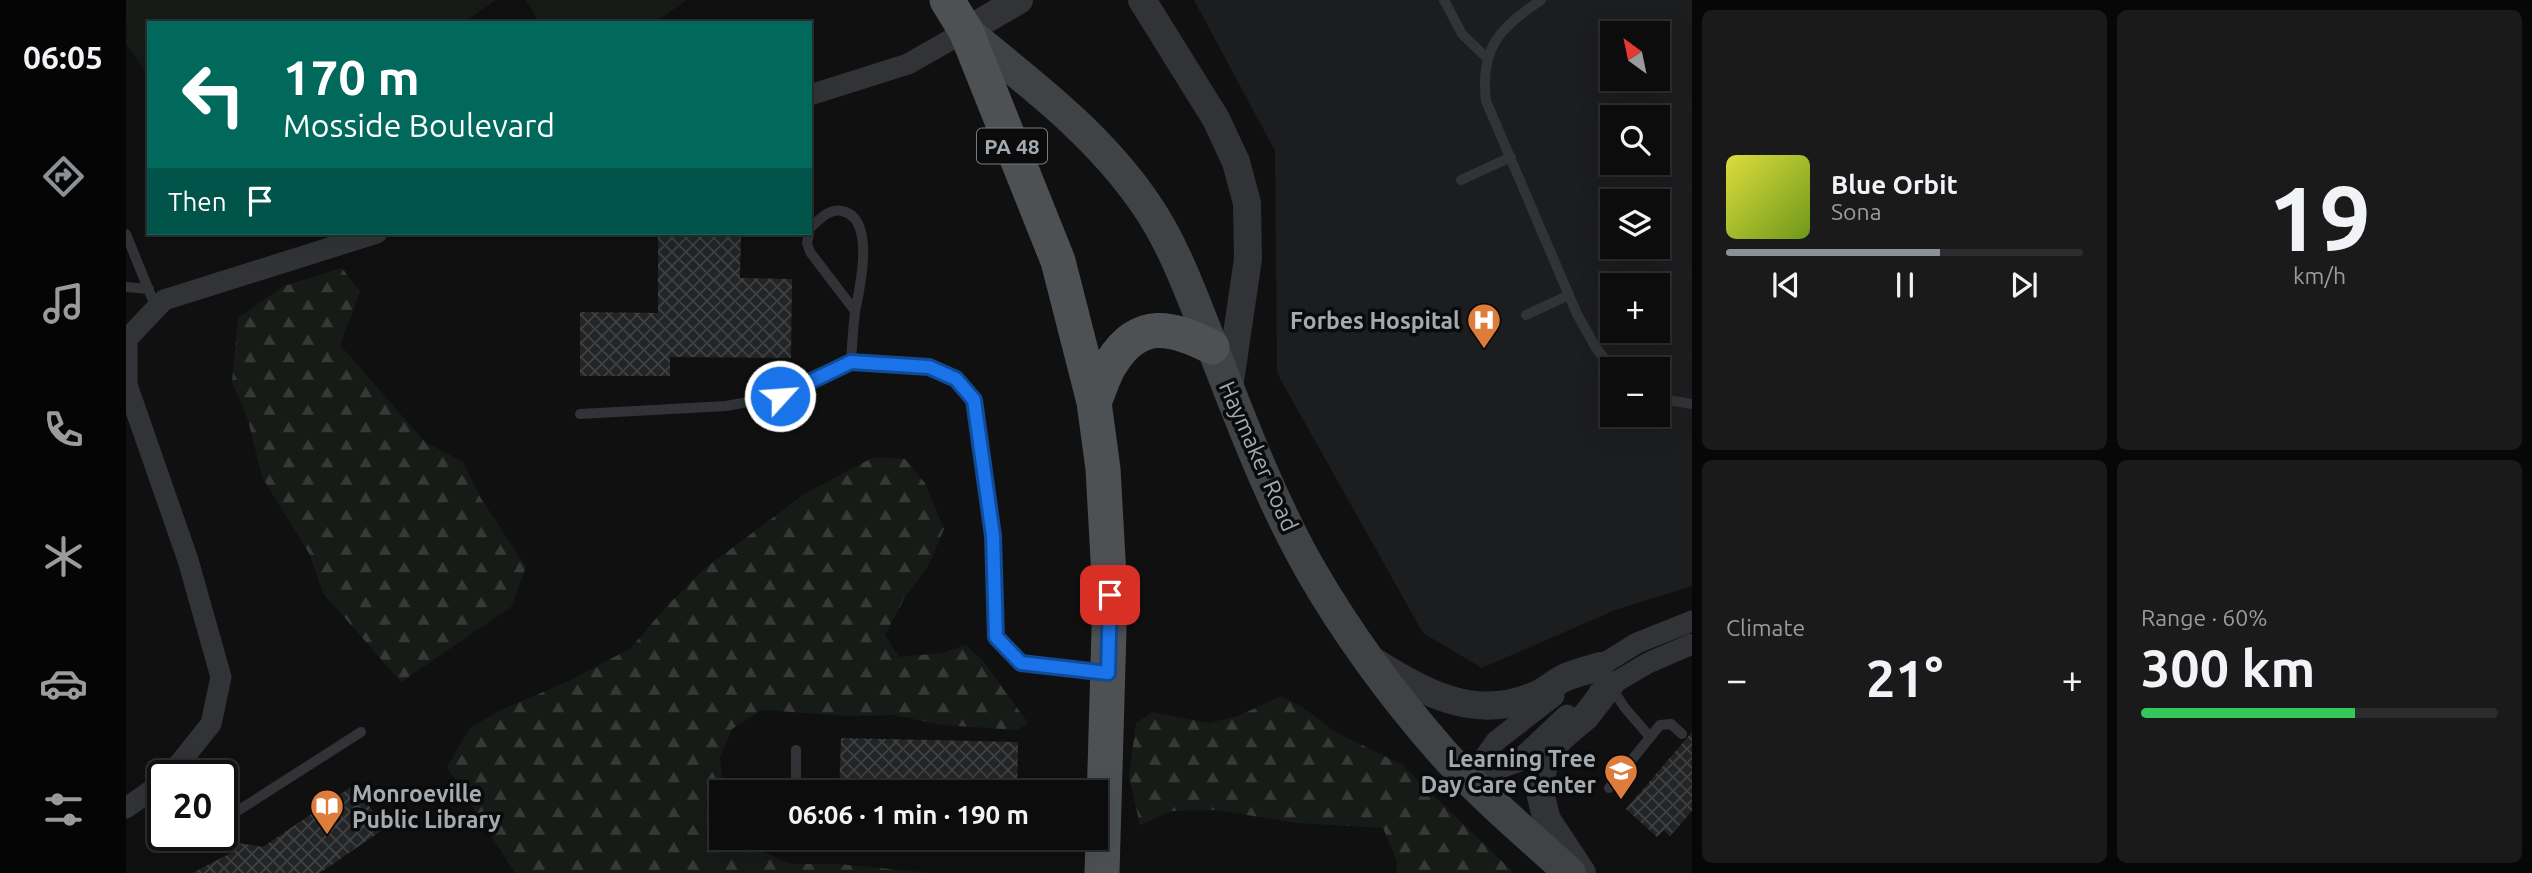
<!DOCTYPE html>
<meta charset="utf-8">
<style>
:root{--surface:#0c0c0d;--page:#1a1a1b;--text:#f1f3f6;--muted:#9a9b9d;--line:#2c2c2e;--accent:#8c9099}
body{margin:0;font-family:Ubuntu,sans-serif;background:var(--page);color:var(--text);height:100vh;display:flex;flex-direction:column;font-size:26px;white-space:nowrap}
*{box-sizing:border-box;margin:0}
p{font-size:23px;color:var(--muted)}
.icon{flex:none;width:38px;height:38px;fill:none;stroke:currentColor;stroke-width:2;stroke-linecap:round;stroke-linejoin:round}
.map{position:relative;flex:1;overflow:hidden}
.side{display:flex;flex-direction:column;gap:10px;padding:10px;background:#070707;width:840px}
.side>*{flex:none}
.hud{position:absolute;left:21px;top:21px;width:665px;height:214px;border-radius:0px;box-shadow:0 7px 28px #0002,0 0 0 2px var(--line);background:#00695c;color:#fff;overflow:hidden}
.needle{width:46px;rotate:327deg}
.controls{position:absolute;left:1474px;top:21px;display:grid;gap:14px}
.controls a{display:grid;place-items:center;width:70px;height:70px;border-radius:0px;background:var(--surface);box-shadow:0 7px 28px #0002,0 0 0 2px var(--line);font-size:35px}
.speed{position:absolute;left:21px;top:760px;display:flex;gap:14px;font-size:35px;font-weight:700;text-align:center}
.speed>*{display:grid;place-content:center;width:91px;height:91px;border-radius:50%;background:var(--surface);box-shadow:0 7px 28px #0002,0 0 0 2px var(--line);line-height:1}
.speed .limit{border:4px solid #111;border-radius:10px;background:#fff;color:#111}
.pin{position:absolute;display:grid;place-items:center;width:60px;height:60px;color:#fff;margin:-30px;border-radius:14px;box-shadow:0 4px 10px #0006}
.me{position:absolute;width:77px;margin:-38px;rotate:64deg;stroke-linejoin:round;filter:drop-shadow(0 0 5px #0008)}
.turn{display:flex;align-items:center;gap:24px;height:147px;padding:0 21px;font-size:32px}
.turn .icon{width:91px;height:91px;stroke-width:2.5}
.turn b{display:block;font-size:49px;line-height:60px}
.then{display:flex;align-items:center;height:66px;padding:0 21px;background:#0003;gap:14px;font-size:26px}
.big{font-size:52px;font-weight:700;line-height:1.1}
.side .tile{flex:1;display:flex;flex-direction:column;justify-content:center;gap:10px;min-width:0;padding:0 24px;border-radius:10px;background:var(--page)}
.side .dial{align-items:center;gap:0}
.dial b{font-size:91px;line-height:1}
.song{display:flex;align-items:center;gap:21px}
.cover{width:84px;height:84px;border-radius:10px;background:linear-gradient(135deg,hsl(60 70% 55%),hsl(80 70% 35%))}
.played{height:7px;border-radius:4px;background:linear-gradient(90deg,var(--accent) 60%,var(--line) 60%)}
.keys{display:flex;justify-content:space-around;direction:ltr}
.heat{display:flex;justify-content:space-between;align-items:center;font-size:38px;direction:ltr}
.charge{height:10px;border-radius:5px;background:linear-gradient(90deg,#34c759 60%,var(--line) 0)}
.side .tiles{flex:1;display:grid;gap:10px;grid-template-columns:repeat(2,1fr)}
.trip{position:absolute;left:583px;top:780px;width:399px;height:70px;border-radius:0px;background:var(--surface);box-shadow:0 7px 28px #0002,0 0 0 2px var(--line);font-weight:700;line-height:70px;text-align:center}
main{display:flex;flex:1;min-height:0}
.dock{display:flex;flex-direction:column;width:126px;justify-content:space-around;align-items:center;background:#050505;color:var(--muted)}
.dock .icon{width:49px;height:49px}
.dock .on{color:var(--accent)}
.dock b{font-size:32px;color:var(--text)}
.map>svg:first-child{display:block}
.built{fill:#1c1d1e;fill-rule:evenodd}
.forest{fill:url(#forest-firs)}
.pitch{fill:#171b17}
.building{fill:url(#building-cross-hatch)}
.lines{fill:none;stroke-linecap:round;stroke-linejoin:round}
.service{stroke:#313336;stroke-width:10}
.minor{stroke:#313336;stroke-width:21}
.tertiary{stroke:#313336;stroke-width:28}
.secondary{stroke:#404345;stroke-width:32}
.primary{stroke:#4e5154;stroke-width:35}
.route-casing{stroke:#114b97;stroke-width:18}
.route{stroke:#1a73e8;stroke-width:12}
.labels{text-anchor:middle;dominant-baseline:central;stroke-width:7;stroke-linejoin:round;paint-order:stroke}
.shield{fill:#0b0b0c;stroke:#757b80;stroke-width:2}
.shield-label{font-size:21px;font-weight:bold;fill:#a3abb1}
.poi-label{font-size:23px;font-weight:bold;fill:#a3abb1;stroke:#0b0b0c;text-anchor:end}
.street-label{font-size:23px;fill:#a3abb1;stroke:#0b0b0c}
</style>
<main>
<nav class="dock">
<b>06:05</b>
<svg class="icon on" aria-label="directions" viewBox="0 0 24 24"><path d="M12 3l9 9-9 9-9-9zM9 14v-3h6M13 9l2 2-2 2"/></svg>
<svg class="icon" aria-label="music" viewBox="0 0 24 24"><path d="M9 18V5l10-2v13"/><circle cx="6" cy="18" r="3"/><circle cx="16" cy="16" r="3"/></svg>
<svg class="icon" aria-label="phone" viewBox="0 0 24 24"><path d="M5 4h4l2 5-3 2q2 4 5 5l2-3 5 2v4C11 20 4 13 5 4z"/></svg>
<svg class="icon" aria-label="climate" viewBox="0 0 24 24"><path d="M12 3v18M4 7l16 10M4 17L20 7"/></svg>
<svg class="icon" aria-label="car" viewBox="0 0 24 24"><path d="M5 17H2v-5l4-1 3-4h7l3 4 3 1v5h-3M9 17h6M6 11h13"/><circle cx="7" cy="17" r="2"/><circle cx="17" cy="17" r="2"/></svg>
<svg class="icon" aria-label="filters" viewBox="0 0 24 24"><path d="M4 7h16M4 17h16"/><circle cx="9" cy="7" r="2"/><circle cx="15" cy="17" r="2"/></svg>
</nav>
<div class="map">
<svg width="1566" height="873" viewBox="0 0 1566 873">
<defs>
<pattern id="forest-firs" width="22" height="20" patternUnits="userSpaceOnUse" patternTransform="scale(1.75)"><rect width="22" height="20" fill="#171b17"/><path d="M5 1l3.5 6h-7zM16 11l3.5 6h-7z" fill="#363936"/></pattern>
<pattern id="building-cross-hatch" width="8" height="8" patternUnits="userSpaceOnUse" patternTransform="scale(1.75)"><rect width="8" height="8" fill="#232425"/><path d="M0 0l8 8M0 8l8-8" fill="none" stroke="#404142"/></pattern>
</defs>
<rect width="100%" height="100%" fill="#101011"/>
<path class="built" d="M1068,0H1566V586L1489,610L1356,668L1297,633L1151,373L1149,151ZM1486,33H1531V79H1486ZM1486,117H1531V163H1486ZM1486,201H1531V247H1486ZM1486,285H1531V331H1486ZM1486,369H1531V415H1486Z"/>
<path class="forest" d="M216,268L234,292L214,345L299,442L337,462L354,497L400,567L385,607L275,682L197,593L184,555L136,477L122,420L106,382L112,318L158,286Z
M748,457L779,459L799,483L818,529L802,566L779,597L759,635L773,657L816,653L840,645L857,661L902,723L892,730L816,725L768,715L723,716L636,710L606,729L594,757L597,793H595V838H625L637,852L665,864H713L805,873H389L321,767L344,728L375,710L445,680L505,648L539,608L578,569L680,493Z
M1155,696L1175,706L1211,733L1275,764L1388,873H1270L1271,861L1257,828L1172,823L1089,810L1046,811L1014,825L1003,776L1010,723L1026,712L1083,723L1112,716Z"/>
<path class="pitch" d="M0,0H370L337,23H23V77L0,44Z
M399,0H561L528,23H414Z"/>
<path class="building" d="M532,233H615L614,278L666,279L665,358L544,357V376H454V312L532,313Z
M1566,732V811L1544,836L1538,830L1531,837L1500,809Z
M715,738L892,742L891,793L713,791Z
M228,785L259,828L194,873H66L105,853L113,843L137,847Z"/>
<g class="lines">
<path class="service" d="M1318,0L1336,34L1361,58
M1415,0C1373,29 1354,47 1360,101L1451,314L1470,348L1487,369
M1335,180L1385,157
M684,228C693,220 703,208 716,211C751,218 733,291 729,312C727,329 726,346 725,362
M683,233L681,243L684,252L729,311
M0,234L30,308
M0,287L23,289
M1400,315L1443,295
M1531,398L1566,404
M454,414L600,406L654,396L725,362L803,367L830,379L848,400L867,536L869,637L895,663L976,672
M1485,687L1499,708L1524,737
M670,750V793
M1483,788L1534,725L1545,724L1556,734
M96,815L102,817L235,732"/>
<path class="minor" d="M684,95L782,64L840,31
M1461,674L1511,643L1566,621
M1473,692L1522,663L1566,644
M44,775L85,724L95,677L62,560L1,385V339L38,300L251,233
M1343,779L1370,741L1428,696
M1343,779L1391,762L1441,715
M0,808L37,782"/>
<path class="tertiary" d="M1016,0L1090,119L1110,162L1121,203L1122,259L1103,388
M840,31L893,0
M1244,659C1296,691 1347,723 1410,695C1420,691 1428,683 1438,678C1449,673 1462,670 1474,666
M1456,873L1421,820L1415,797V777L1420,758L1434,738L1460,716L1484,685"/>
<path class="secondary" d="M840,31C904,83 972,134 1019,203C1047,243 1064,291 1082,336C1113,415 1142,495 1184,569C1222,635 1267,696 1317,753C1356,796 1401,834 1444,873"/>
<path class="primary" d="M821,0L840,31L932,261L968,402L977,469L984,595L976,873
M968,402C974,389 978,373 986,362C1013,318 1047,327 1086,347"/>
</g>
<g class="lines">
<g class="route-casing">
<path id="route" d="M654,396L725,362L803,367L830,379L848,400L867,536L870,637L895,663L982,673L984,595"/>
</g>
<use href="#route" class="route"/>
</g>
<defs>
<g id="hospital-pin" transform="scale(1.75)"><path d="M0 17L-7.5 6A9.5 9.5 0 1 1 7.5 6Z" fill="#de7c3b" stroke="#0b0b0c"/><path d="M-5-5h3v3.5h4V-5h3V5h-3V1.5h-4V5h-3Z" fill="#fff"/></g>
<g id="school-pin" transform="scale(1.75)"><path d="M0 17L-7.5 6A9.5 9.5 0 1 1 7.5 6Z" fill="#de7c3b" stroke="#0b0b0c"/><path d="M0-5L7-2L0 1L-7-2ZM-4 1L0 2.5L4 1V4Q0 6-4 4Z" fill="#fff"/></g>
<g id="library-pin" transform="scale(1.75)"><path d="M0 17L-7.5 6A9.5 9.5 0 1 1 7.5 6Z" fill="#de7c3b" stroke="#0b0b0c"/><path d="M-6-4Q-3-5.5-.7-3.5V5Q-3 3-6 4ZM6-4Q3-5.5 .7-3.5V5Q3 3 6 4Z" fill="#fff"/></g>
</defs>
<g fill-rule="evenodd">
<use href="#hospital-pin" x="1358" y="320"/>
<use href="#school-pin" x="1495" y="771"/>
<use href="#library-pin" x="201" y="806"/>
</g>
<g class="labels">
<rect class="shield" x="851" y="128.5" width="70" height="35" rx="5"/>
<g class="shield-label">
<text x="886" y="146">PA 48</text>
</g>
<g class="poi-label">
<text x="1334" y="320">Forbes Hospital</text>
<text x="1470" y="758">Learning Tree<tspan x="1470" dy="26">Day Care Center</tspan></text>
<text x="226" y="793" text-anchor="start">Monroeville<tspan x="226" dy="26">Public Library</tspan></text>
</g>
<g class="street-label">
<text transform="translate(1133 456) rotate(66)">Haymaker Road</text>
</g>
</g>
</svg>
<div class="controls">
<a><svg class="needle" viewBox="-14 -14 28 28"><path d="M0-13l5 13h-10z" fill="#e53935"/><path d="M0 13l5-13h-10z" fill="#9a9b9d"/></svg></a>
<a><svg class="icon" aria-label="search" viewBox="0 0 24 24"><circle cx="10" cy="10" r="6"/><path d="M15 15l6 6"/></svg></a>
<a><svg class="icon" aria-label="layers" viewBox="0 0 24 24"><path d="M12 4l9 5-9 5-9-5zM3 14l9 5 9-5"/></svg></a>
<a>+</a>
<a>−</a>
</div>
<div class="speed"><div class="limit">20</div></div>
<div class="pin" style="left:984px;top:595px;background:#d93025"><svg class="icon" aria-label="arrive" viewBox="0 0 24 24"><path d="M6 21V4h12l-3 4 3 4H6"/></svg></div>
<svg class="me" style="left:654px;top:396px" viewBox="-20 -20 40 40"><circle r="17" fill="#1a73e8" stroke="#fff" stroke-width="3"/><path d="M0-11L8 9 0 5-8 9z" fill="#fff"/></svg>
<div class="trip">06:06 · 1 min · 190 m</div>
<div class="hud">
<div class="turn"><svg class="icon" aria-label="left" viewBox="0 0 24 24"><path d="M17 20v-9H6M10 6l-5 5 5 5"/></svg><div><b>170 m</b>Mosside Boulevard</div></div>
<div class="then">Then<svg class="icon" aria-label="arrive" viewBox="0 0 24 24"><path d="M6 21V4h12l-3 4 3 4H6"/></svg></div>
</div>
</div>
<section class="side">
<div class="tiles">
<div class="tile">
<div class="song"><i class="cover"></i><div><b>Blue Orbit</b><p>Sona</p></div></div>
<div class="played"></div>
<div class="keys"><svg class="icon" aria-label="previous" viewBox="0 0 24 24"><path d="M18 5L8 12l10 7zM5 5v14"/></svg><svg class="icon" aria-label="pause" viewBox="0 0 24 24"><path d="M8 5v14M16 5v14"/></svg><svg class="icon" aria-label="next" viewBox="0 0 24 24"><path d="M6 5l10 7-10 7zM19 5v14"/></svg></div>
</div>
<div class="tile dial"><b>19</b><p>km/h</p></div>
<div class="tile"><p>Climate</p>
<div class="heat"><a>−</a><b class="big">21°</b><a>+</a></div>
</div>
<div class="tile"><p>Range · 60%</p><b class="big">300 km</b><div class="charge"></div></div>
</div>
</section>
</main>
